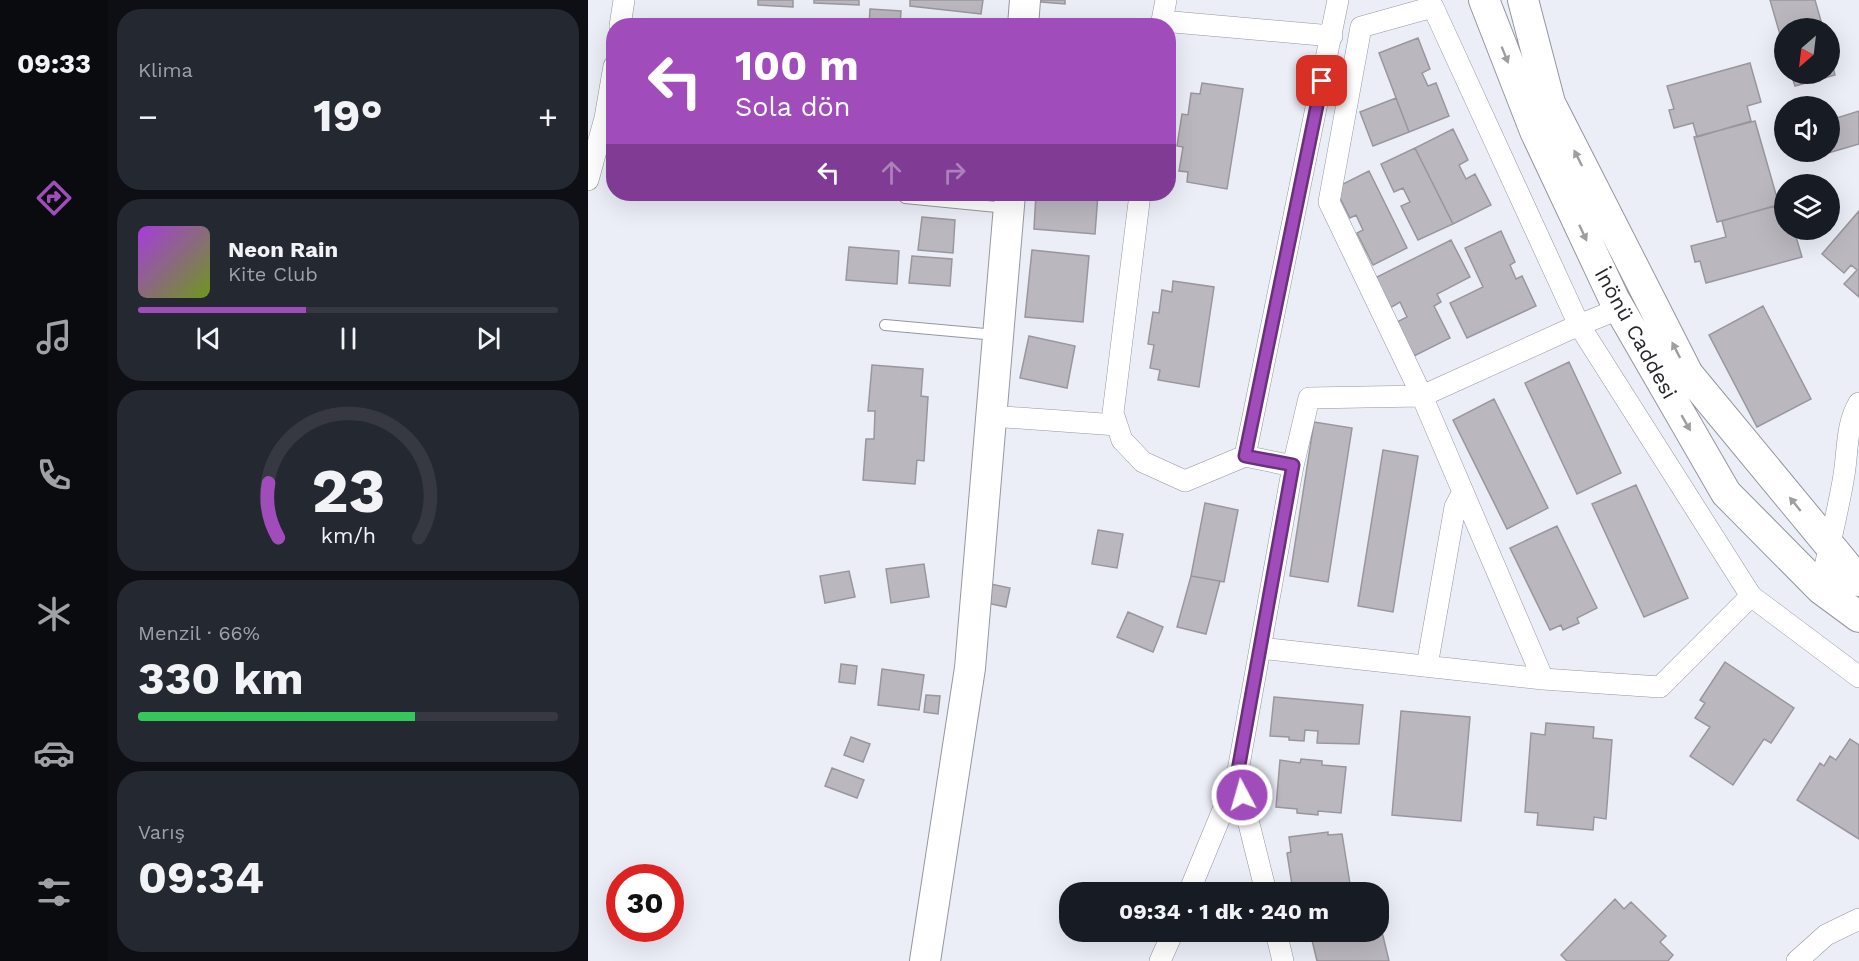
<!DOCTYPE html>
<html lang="tr">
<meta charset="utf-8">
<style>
:root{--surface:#171b24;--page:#242831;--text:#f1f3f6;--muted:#9ea1a6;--line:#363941;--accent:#a04cbb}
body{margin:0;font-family:"Work Sans",sans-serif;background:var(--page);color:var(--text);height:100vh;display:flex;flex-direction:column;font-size:22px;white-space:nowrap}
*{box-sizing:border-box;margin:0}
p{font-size:20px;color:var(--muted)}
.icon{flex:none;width:33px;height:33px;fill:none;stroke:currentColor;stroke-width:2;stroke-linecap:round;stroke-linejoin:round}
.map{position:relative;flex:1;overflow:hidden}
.drawer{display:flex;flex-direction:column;gap:9px;padding:9px;background:#0d0f14;width:480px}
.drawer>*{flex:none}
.top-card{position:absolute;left:18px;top:18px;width:570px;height:183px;border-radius:24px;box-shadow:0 6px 24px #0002;background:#a04cbb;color:#fff;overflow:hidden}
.needle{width:39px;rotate:208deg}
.controls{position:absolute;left:1186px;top:18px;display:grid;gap:12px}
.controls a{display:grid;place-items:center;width:66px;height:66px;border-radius:50%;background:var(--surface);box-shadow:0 6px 24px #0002;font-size:30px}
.speed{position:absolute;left:18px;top:864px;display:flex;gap:12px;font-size:30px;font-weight:700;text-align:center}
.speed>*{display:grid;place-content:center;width:78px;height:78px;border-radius:50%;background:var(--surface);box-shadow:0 6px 24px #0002;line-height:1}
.speed .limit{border:9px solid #d22;background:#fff;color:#111}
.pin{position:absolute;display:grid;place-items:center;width:51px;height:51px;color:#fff;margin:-26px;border-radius:12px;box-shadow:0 3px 9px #0006}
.me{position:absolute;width:66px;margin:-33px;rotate:354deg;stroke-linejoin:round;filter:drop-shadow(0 0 4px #0008)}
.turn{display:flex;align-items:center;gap:21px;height:126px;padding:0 30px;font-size:27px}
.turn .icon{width:78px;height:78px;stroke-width:2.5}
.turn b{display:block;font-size:42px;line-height:51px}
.lanes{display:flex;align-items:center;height:57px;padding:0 30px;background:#0003;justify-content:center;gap:30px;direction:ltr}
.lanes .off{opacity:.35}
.big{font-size:45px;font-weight:700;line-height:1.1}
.drawer .card{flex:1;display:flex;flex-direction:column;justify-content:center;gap:9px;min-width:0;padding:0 21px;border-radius:24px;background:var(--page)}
.drawer .dial{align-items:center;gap:0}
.dial svg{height:156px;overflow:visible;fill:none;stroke:var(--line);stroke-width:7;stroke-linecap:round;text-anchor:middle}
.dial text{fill:var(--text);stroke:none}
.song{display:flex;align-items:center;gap:18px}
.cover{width:72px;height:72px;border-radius:9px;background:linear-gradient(135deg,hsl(280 70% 55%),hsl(80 70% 35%))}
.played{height:6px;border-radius:3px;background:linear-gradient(90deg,var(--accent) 40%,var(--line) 40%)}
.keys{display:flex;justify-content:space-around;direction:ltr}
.heat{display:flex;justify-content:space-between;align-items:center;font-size:33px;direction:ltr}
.charge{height:9px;border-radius:4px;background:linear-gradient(90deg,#34c759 66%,var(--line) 0)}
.trip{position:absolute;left:471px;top:882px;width:330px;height:60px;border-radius:24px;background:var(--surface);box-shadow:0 6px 24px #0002;font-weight:700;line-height:60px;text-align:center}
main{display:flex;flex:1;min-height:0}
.menu{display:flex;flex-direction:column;width:108px;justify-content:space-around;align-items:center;background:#090b0e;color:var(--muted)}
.menu .icon{width:42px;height:42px}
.menu .active{color:var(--accent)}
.menu b{font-size:27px;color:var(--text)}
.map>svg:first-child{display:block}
.building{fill:#bbb7bf;stroke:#99969d;stroke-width:1.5}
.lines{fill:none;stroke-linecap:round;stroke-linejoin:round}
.lane-casing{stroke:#94979f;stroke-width:12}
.street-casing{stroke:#94979f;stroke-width:22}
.secondary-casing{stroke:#94979f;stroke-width:32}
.lane{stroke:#fff;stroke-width:10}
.street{stroke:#fff;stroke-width:21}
.secondary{stroke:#fff;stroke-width:30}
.oneway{fill:#9d9ea0}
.route-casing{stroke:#68317a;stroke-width:15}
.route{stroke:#a04cbb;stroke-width:10}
.labels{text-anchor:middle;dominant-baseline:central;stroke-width:6;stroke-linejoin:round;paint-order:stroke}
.street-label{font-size:21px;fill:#26272b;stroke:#fff}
</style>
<main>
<nav class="menu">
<b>09:33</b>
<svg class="icon active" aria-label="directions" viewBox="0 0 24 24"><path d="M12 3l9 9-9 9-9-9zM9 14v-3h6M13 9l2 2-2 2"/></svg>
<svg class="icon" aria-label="music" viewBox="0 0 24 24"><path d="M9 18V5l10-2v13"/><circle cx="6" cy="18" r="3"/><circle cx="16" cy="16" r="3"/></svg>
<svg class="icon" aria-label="phone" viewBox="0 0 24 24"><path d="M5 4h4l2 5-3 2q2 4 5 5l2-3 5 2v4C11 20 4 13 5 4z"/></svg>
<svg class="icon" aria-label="climate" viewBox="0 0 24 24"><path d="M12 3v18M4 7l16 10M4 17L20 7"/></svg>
<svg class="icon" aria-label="car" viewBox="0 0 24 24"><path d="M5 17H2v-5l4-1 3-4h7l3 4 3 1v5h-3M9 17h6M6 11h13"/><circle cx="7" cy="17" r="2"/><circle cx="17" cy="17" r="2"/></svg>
<svg class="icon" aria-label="filters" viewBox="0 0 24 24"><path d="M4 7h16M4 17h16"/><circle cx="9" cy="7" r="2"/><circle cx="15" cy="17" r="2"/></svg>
</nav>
<section class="drawer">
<div class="card"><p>Klima</p>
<div class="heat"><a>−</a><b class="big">19°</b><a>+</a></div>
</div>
<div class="card">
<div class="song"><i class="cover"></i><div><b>Neon Rain</b><p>Kite Club</p></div></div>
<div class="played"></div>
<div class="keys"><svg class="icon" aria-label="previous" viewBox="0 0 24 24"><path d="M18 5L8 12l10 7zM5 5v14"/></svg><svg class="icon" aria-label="pause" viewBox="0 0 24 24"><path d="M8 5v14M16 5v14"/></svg><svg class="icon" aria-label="next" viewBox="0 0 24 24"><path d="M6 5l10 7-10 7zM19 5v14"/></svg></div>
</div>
<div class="card dial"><svg viewBox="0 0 100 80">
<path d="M14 69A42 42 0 1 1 86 69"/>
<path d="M14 69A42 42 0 0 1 9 41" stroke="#a04cbb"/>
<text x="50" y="56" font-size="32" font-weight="700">23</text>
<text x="50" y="72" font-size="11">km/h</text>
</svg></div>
<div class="card"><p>Menzil · 66%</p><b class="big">330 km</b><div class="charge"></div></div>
<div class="card"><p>Varış</p><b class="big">09:34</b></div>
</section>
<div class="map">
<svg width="1271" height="961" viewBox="0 0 1271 961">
<rect width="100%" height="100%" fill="#ebeef7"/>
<path class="building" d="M170,0H205V7L170,5Z
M226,0H271V5L226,3Z
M322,0H395L393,14L322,6Z
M453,0H477V4L453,2Z
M1182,0H1227L1235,28H1197V52Z
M282,9L313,11L312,26H281Z
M360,19L395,22L394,26H359Z
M830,38L842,69L834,73L840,86L848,83L861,116L821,132L791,53Z
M1242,55L1247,75L1207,86L1203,74H1242Z
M1162,63L1173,102L1159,106L1163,121L1109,137L1105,123L1086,128L1081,110L1086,109L1079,86Z
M614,83L655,89L639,189L599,182L600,172L591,171L595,147L589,146L594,114L600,115L603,93L612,94Z
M808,98L821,132L785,146L772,112Z
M1271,111V144L1223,158L1221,152H1242V120Z
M1167,121L1191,205L1129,222L1106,137Z
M865,129L880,160L871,165L878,179L887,174L903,205L865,224L827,148Z
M827,148L865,224L830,240L813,206L822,202L815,188L806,192L793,164Z
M781,171L819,248L785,265L769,233L775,230L768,215L762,218L747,188Z
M448,194H510L507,234L446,229Z
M1186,206L1191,224L1197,222V230H1206L1214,257L1118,283L1112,261L1107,262L1103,246L1138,237L1134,221Z
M1271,211V297L1256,284L1269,270L1263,265L1256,273L1234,254Z
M334,217L367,220L365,253L330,250Z
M913,231L927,262L922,265L928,279L934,276L948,306L879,338L862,303L895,287L877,248Z
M863,240L882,277L849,294L853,302L846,306L862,338L826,356L809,322L819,317L812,302L802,308L787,278Z
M261,247L311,251L309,284L258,280Z
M444,250L501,256L495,322L437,317Z
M324,256L364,259L362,286L321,283Z
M585,281L626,287L611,387L570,380L572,370L562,368L566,345L560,344L565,312L571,313L574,290L584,292Z
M1175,306L1223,399L1169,427L1121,335Z
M441,336L487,346L479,388L432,378Z
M981,362L1033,473L989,494L937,383Z
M284,365L335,369L333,396L340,397L336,461L329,460L327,484L275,480L278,439H286L287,411H280Z
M906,399L960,508L919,529L865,420Z
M726,422L764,428L740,582L702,576Z
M795,450L830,456L805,612L770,606Z
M1048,485L1100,598L1056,617L1004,504Z
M617,503L650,510L636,582L603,576Z
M969,526L1009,608L989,618L991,623L975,630L973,625L962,630L922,548Z
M510,530L535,534L529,568L504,564Z
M336,564L341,597L303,603L298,569Z
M261,571L267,597L237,603L232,576Z
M603,576L632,581L618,634L589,627Z
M398,583L422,588L418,607L394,602Z
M540,612L575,627L565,652L529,637Z
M1137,662L1206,708L1183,743L1176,739L1145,785L1102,756L1122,727L1107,718L1117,703L1112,700Z
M253,664L269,666L267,684L251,682Z
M294,669L336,675L331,710L290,705Z
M338,695L352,696L350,714L336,712Z
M686,697L775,705L771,744L729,743L730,731L717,730L716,741L701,740V737L682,736Z
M813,711L882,717L873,821L804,815Z
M958,723L1006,727L1005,738L1024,740L1018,819L1006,817L1005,830L949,825L950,813L937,812L943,733L957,735Z
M263,737L282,744L275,762L256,755Z
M1262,739L1271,745V839L1209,800L1232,763L1236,766L1242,756L1248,760Z
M713,759L734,761V765L758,767L753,813L730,811V815L709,813V809L688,807L692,760L712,763Z
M244,768L276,780L269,798L237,786Z
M740,832V835L754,834L763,890L749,892H710L709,890L705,891L699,853L703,852L701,837Z
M1027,899L1036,909L1043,902L1078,936L1072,942L1085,955L1080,961H979L973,955Z
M790,915L801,961H729L722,932H790Z"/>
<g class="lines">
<g class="lane-casing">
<path id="lane" d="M317,198L419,208
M297,325L408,335"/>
</g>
<g class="street-casing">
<path id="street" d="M574,21L744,36
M32,26L36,0
M573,26L578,0
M0,180L17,118L26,66
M552,194L525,413L534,440L555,462L597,481L657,456L750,0
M1271,403C1258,424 1260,451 1256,475C1250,513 1239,551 1233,589L1271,575
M403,416L529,425
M657,456L705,466
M672,648L955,679L1072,687L1163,596
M839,666L867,507L875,492
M955,679L834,396L741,202L773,27L845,7L991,325L1163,596L1271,677
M601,892L649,776
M678,892L649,776L705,466L721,398L834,396L991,325L1031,309
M688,932L695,961
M572,961L585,932
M1209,961L1238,935L1271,919"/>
</g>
<g class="secondary-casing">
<path id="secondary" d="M896,0L947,131L1026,299L1138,493L1233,589L1271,617
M935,0L962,103L1100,374L1271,581
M435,26L437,0
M337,961L382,668L422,194"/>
</g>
<use href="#lane" class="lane"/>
<use href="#street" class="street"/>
<use href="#secondary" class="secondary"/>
</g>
<defs><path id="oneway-solid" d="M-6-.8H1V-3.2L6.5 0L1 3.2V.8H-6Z" transform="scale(1.5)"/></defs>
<g class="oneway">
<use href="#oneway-solid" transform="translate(917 55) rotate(68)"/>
<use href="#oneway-solid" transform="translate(990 158) rotate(-117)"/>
<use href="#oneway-solid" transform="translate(995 233) rotate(65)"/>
<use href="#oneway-solid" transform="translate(1088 350) rotate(-117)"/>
<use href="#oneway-solid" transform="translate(1098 423) rotate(60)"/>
<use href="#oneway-solid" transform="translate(1207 504) rotate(-129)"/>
</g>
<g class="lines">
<g class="route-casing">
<path id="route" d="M654,795L649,776L705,465L657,456L734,81"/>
</g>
<use href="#route" class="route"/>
</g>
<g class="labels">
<g class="street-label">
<text transform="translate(1048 333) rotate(61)">İnönü Caddesi</text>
</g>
</g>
</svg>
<div class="controls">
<a><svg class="needle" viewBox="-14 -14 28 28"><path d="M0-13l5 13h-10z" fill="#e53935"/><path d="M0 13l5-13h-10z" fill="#9ea1a6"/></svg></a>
<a><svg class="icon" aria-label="sound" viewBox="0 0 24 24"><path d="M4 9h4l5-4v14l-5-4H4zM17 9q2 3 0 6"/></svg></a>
<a><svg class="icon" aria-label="layers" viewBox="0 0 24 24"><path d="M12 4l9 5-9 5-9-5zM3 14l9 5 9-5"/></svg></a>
</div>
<div class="speed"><div class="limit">30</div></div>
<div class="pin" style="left:734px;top:81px;background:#d93025"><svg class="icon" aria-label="arrive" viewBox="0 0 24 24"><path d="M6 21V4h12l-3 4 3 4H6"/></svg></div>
<svg class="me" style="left:654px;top:795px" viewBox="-20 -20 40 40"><circle r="17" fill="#a04cbb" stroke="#fff" stroke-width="3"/><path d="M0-11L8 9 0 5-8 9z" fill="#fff"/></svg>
<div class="trip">09:34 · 1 dk · 240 m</div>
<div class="top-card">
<div class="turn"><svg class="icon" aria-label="left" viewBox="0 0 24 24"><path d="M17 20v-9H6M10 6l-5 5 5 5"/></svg><div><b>100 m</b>Sola dön</div></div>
<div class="lanes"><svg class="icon" aria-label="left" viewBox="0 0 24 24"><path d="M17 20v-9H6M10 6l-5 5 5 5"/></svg><svg class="icon off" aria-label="ahead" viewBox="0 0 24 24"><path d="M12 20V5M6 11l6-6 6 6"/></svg><svg class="icon off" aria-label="right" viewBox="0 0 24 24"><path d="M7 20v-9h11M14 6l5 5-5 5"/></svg></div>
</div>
</div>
</main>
